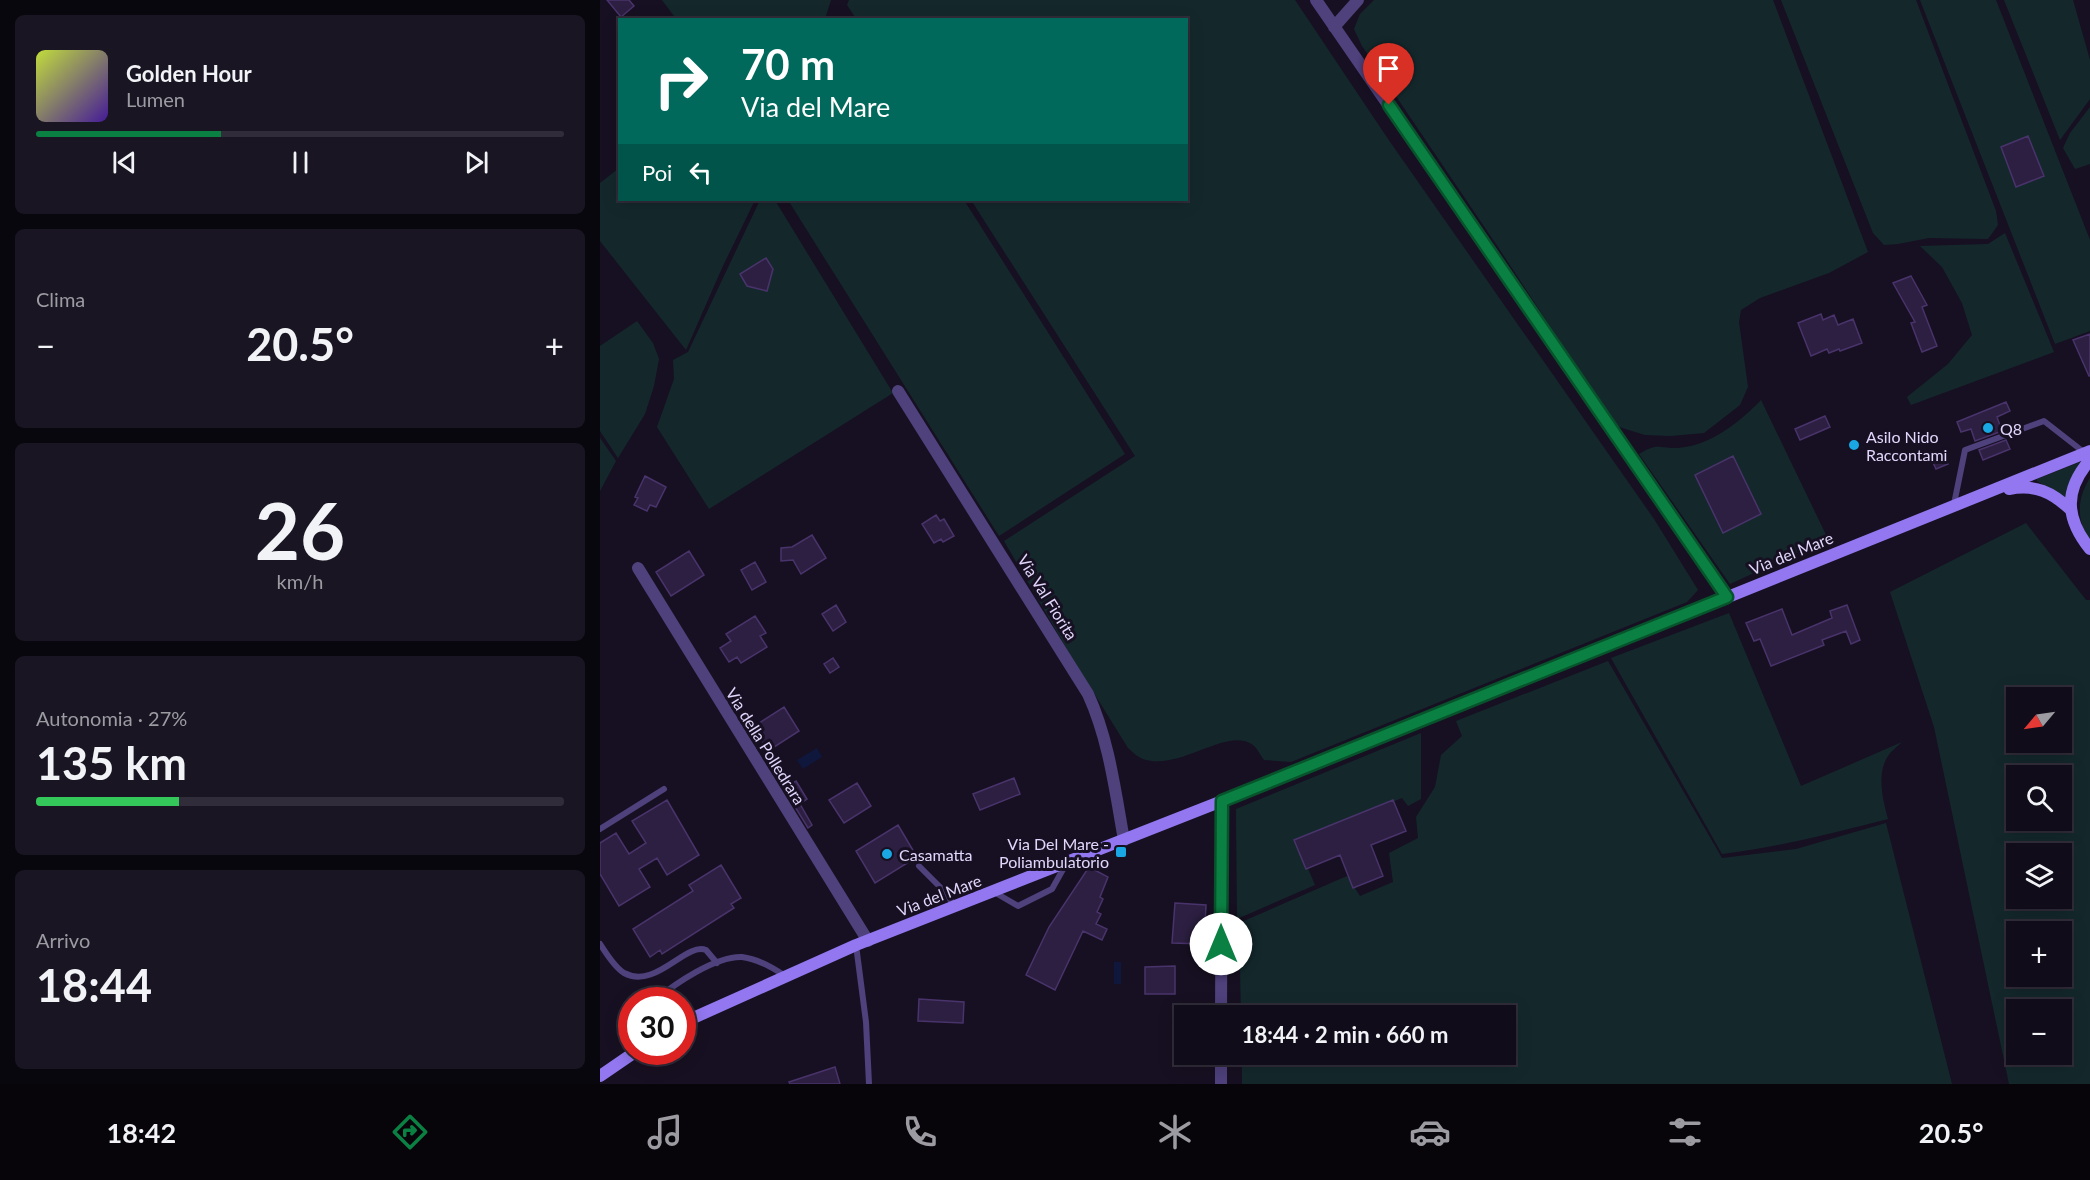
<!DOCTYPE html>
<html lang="it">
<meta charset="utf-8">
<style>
:root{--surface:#110c1a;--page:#1a1523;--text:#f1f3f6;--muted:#9c9ba2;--line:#302c39;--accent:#0b8043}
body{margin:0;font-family:Lato,sans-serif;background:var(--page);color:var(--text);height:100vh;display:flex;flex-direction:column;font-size:22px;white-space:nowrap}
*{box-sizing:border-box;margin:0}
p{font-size:20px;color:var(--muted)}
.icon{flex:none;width:33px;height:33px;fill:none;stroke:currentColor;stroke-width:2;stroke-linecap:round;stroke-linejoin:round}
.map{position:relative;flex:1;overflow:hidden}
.drawer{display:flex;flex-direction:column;gap:15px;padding:15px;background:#09070e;width:600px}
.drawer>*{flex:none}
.banner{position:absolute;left:18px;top:18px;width:570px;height:183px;border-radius:0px;box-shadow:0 3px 15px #0003,0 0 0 2px var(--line);background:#00695c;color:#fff;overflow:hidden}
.needle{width:39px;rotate:241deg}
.tools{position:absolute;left:1406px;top:687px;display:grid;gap:12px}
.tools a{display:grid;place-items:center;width:66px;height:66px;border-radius:0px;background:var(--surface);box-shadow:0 3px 15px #0003,0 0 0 2px var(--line);font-size:30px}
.speed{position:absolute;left:18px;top:987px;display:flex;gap:12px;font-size:30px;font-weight:700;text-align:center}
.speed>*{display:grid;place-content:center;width:78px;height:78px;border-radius:50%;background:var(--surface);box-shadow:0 3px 15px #0003,0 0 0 2px var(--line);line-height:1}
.speed .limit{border:9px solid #d22;background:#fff;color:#111}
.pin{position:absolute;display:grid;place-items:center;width:51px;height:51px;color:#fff;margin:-62px -26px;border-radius:50% 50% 50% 0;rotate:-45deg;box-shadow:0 0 6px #0007}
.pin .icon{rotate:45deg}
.me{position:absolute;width:66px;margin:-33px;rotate:0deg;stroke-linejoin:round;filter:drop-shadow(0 0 4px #0008)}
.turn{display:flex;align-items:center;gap:21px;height:126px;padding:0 24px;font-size:27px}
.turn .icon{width:78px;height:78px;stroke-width:2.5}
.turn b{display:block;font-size:42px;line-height:51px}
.then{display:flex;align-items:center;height:57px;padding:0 24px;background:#0003;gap:12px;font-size:22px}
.big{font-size:45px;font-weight:700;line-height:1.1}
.drawer .tile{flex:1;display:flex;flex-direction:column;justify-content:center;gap:9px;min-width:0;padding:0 21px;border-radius:9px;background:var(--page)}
.drawer .dial{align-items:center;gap:0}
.dial b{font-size:78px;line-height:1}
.song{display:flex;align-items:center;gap:18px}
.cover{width:72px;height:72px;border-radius:9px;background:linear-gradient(135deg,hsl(70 70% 55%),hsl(260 70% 35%))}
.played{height:6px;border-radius:3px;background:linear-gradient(90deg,var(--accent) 35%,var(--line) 35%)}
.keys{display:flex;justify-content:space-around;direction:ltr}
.heat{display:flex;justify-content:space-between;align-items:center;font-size:33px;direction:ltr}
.charge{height:9px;border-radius:4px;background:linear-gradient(90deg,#34c759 27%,var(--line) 0)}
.trip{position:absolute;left:574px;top:1005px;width:342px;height:60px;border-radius:0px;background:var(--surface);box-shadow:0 3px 15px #0003,0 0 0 2px var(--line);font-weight:700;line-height:60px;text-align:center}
.tab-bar{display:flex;height:96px;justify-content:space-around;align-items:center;background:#07050a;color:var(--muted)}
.tab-bar .icon{width:42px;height:42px}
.tab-bar .selected{color:var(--accent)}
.tab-bar b{font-size:27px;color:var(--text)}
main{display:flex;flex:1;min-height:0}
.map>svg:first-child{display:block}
.green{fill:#14282c;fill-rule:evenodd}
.water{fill:#0f173d}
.building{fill:#2c1f41;stroke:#49336b;stroke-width:1.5}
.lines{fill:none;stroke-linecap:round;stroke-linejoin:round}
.lane{stroke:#4e417c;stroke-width:6}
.street{stroke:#4e417c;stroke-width:12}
.secondary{stroke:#9277f0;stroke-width:12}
.route-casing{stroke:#07532c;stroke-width:15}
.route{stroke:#0b8043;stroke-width:10}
.poi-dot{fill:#19a8e4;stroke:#171022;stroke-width:2}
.labels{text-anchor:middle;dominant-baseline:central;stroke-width:6;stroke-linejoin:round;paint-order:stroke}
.poi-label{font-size:16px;fill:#e1d6fb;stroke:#171022;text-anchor:start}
.street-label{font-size:16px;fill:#e1d6fb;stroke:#171022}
</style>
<main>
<section class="drawer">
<div class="tile">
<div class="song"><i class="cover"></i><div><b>Golden Hour</b><p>Lumen</p></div></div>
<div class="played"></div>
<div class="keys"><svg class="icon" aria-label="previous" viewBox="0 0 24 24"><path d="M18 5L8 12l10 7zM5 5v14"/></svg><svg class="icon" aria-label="pause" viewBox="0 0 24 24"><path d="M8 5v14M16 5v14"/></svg><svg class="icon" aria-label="next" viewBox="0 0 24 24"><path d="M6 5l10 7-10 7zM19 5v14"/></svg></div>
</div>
<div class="tile"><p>Clima</p>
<div class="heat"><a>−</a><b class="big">20.5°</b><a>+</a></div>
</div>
<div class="tile dial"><b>26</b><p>km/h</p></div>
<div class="tile"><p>Autonomia · 27%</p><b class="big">135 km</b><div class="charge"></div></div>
<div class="tile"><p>Arrivo</p><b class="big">18:44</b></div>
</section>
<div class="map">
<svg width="1490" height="1084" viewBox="0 0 1490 1084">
<rect width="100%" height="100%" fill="#171022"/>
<path class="green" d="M62,0H231L225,19L77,20Z
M249,0H695L788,139L1054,519L1098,590L1087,602L691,762L664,760C661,756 657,748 653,745C626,726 580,772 543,759C537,757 532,751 528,748L471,656L404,541L535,456L371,200H586V20H257L247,5Z
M774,0H1173L1268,252L1229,273L1160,298L1141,310L1139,322L1148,387L1140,405L1104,433L1071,436L1045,435L1016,426L898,247L762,46L754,29L760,14Z
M1181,0H1316L1396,211L1398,225L1388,239L1329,238L1298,244L1284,245L1273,233Z
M1320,0H1396L1490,240V331L1455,344Z
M1404,0H1473L1490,60V99L1460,140Z
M1490,107V164L1475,169L1463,148L1470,133Z
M19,168L20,200H155L122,268L86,350L0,241V183Z
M160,200H174L176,202L293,393L109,509L57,427L74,379L73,360L88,352Z
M188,200H364L525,454L399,536Z
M1405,233L1454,352L1311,405L1307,397L1348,364L1372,335L1362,303L1342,267L1320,246L1388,244Z
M37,321L53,343L59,359L54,386L45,414L18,458L0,431V346Z
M1161,400L1228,539L1130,584L1039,454C1060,442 1057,449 1078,448C1110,446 1140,422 1161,400Z
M0,438L16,461L0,491Z
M1485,460L1465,503L1451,490L1437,481V479Z
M1490,478V541C1476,520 1477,498 1490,478Z
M1426,523L1486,600H1490V1084H1409L1334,727L1290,592ZM1416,698H1461V742H1416ZM1416,776H1461V820H1416ZM1416,854H1461V898H1416ZM1416,932H1461V976H1416ZM1416,1010H1461V1054H1416Z
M1129,613L1201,786L1302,742C1298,746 1291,751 1288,756C1276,774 1283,800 1288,819C1233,833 1179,847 1122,854L1011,658Z
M1008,661L1122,858L1196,849L1286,823L1352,1084H642V1055L906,1054V1016L641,1015L639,923L747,876L760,896L793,882L789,853L818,838L816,817L835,787L841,755L862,736L856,721Z
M821,733V799L808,806L802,798L696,840L715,885L637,919L636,809Z"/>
<path class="water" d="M217,748L222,757L203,769L197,760Z
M514,962H521V984H514Z"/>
<path class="building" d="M7,0H29L34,6L21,17Z
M1428,136L1444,176L1416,187L1401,147Z
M166,258L173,269L167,291L147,286L140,274Z
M1311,276L1327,305L1322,307L1337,346L1322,352L1311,323L1315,322L1293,283Z
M1221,314L1223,320L1234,315L1238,325L1253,319L1262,343L1240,351L1239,349L1229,353L1227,349L1211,356L1198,323Z
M1490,334V376H1489L1473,340Z
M1406,402L1410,411L1397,417L1402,431L1375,441L1371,429L1361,432L1357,422Z
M1225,416L1230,427L1200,440L1195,429Z
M1406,440L1410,449L1383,460L1379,450Z
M1343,451L1348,464L1336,469L1330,456Z
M1133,456L1161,514L1123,533L1095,475Z
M45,476L66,487L56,507L50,505L47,511L34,505L38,498L35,497Z
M336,515L340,521L344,519L354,536L343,542L341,539L334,543L322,524Z
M212,535L226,558L201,574L193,560L181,561V548L192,547Z
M89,551L104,575L71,596L56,572Z
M155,562L166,582L152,590L141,570Z
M236,605L246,622L233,631L222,614Z
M1247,605L1260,640L1251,644L1246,631L1222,640L1224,645L1171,666L1160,639L1154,641L1146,623L1182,609L1192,635L1232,618L1230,611Z
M155,616L166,633L160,636L167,647L141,663L137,657L129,662L120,648L131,641L126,634Z
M233,658L239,667L230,673L224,664Z
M184,707L199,731L168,751L153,727Z
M414,778L420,794L380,810L373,794Z
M196,781L207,799L200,804L212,825L208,828L184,789Z
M257,783L271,806L244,823L229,800Z
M67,800L99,855L67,875L57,858L39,869L50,887L19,906L0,874V843L16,833L29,854L46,843L32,821Z
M793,800L806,831L771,845L783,876L753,888L740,855L706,869L694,840Z
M298,825L317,857L275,883L256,851Z
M121,865L141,898L131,904L134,908L62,954L60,950L50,957L33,929L93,891L89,885Z
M489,867L508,877L500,897L503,899L497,912L501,914L496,924L507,929L502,940L483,931L455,990L426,975L449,927Z
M575,903L606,905L604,944L572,943Z
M575,966V994H545V967Z
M319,999L364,1002L363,1023L318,1021Z
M235,1067L240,1084H190L189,1082Z"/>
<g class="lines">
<path class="lane" d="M1354,504L1365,450L1444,421L1485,453
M0,829L64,789
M319,866L347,894L354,906
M394,892L418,906L452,889L466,864
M0,944C6,953 14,967 24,973C56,990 85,942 106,950L117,963
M256,945L266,1022L269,1084
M55,1000C75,984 115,956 142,957C158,959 172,967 185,976"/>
<path class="street" d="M716,0L1127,597
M734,27L758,0
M298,391L488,694C509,740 515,790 524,840
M38,568L268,941
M621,1016L622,801
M621,1084V1054"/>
<path class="secondary" d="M1490,460C1464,490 1465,518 1490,549
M1409,489C1435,484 1452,492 1471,510
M82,1023L256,945L622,801L1490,451
M0,1076L35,1052"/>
</g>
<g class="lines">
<g class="route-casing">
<path id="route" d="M621,944L622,801L1127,597L789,105"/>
</g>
<use href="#route" class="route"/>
</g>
<g class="poi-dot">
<circle cx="1388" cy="428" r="6"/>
<circle cx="1254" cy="445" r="6"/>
<rect x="515" y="846" width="12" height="12" rx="3"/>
<circle cx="287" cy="854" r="6"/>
</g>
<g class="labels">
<g class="poi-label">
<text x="1400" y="428">Q8</text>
<text x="1266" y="436">Asilo Nido<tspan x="1266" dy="18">Raccontami</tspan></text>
<text x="509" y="843" text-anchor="end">Via Del Mare -<tspan x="509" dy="18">Poliambulatorio</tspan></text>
<text x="299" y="854">Casamatta</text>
</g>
<g class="street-label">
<text transform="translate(1191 553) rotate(-22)">Via del Mare</text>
<text transform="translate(448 597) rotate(58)">Via Val Fiorita</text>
<text transform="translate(166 746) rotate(58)">Via della Polledrara</text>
<text transform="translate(339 895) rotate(-21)">Via del Mare</text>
</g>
</g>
</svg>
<div class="tools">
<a><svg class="needle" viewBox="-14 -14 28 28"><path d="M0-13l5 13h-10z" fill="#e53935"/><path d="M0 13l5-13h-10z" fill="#9c9ba2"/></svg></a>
<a><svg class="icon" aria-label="search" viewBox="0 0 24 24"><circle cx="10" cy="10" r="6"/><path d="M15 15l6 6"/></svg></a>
<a><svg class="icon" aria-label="layers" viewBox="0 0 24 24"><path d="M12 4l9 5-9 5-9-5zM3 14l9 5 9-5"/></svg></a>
<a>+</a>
<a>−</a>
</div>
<div class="speed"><div class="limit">30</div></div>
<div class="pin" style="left:789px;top:105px;background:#d93025"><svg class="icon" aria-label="arrive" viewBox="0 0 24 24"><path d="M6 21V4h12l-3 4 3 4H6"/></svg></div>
<svg class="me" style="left:621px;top:944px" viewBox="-20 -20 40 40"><circle r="19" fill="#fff"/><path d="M0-13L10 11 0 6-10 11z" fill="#0b8043"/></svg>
<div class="trip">18:44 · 2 min · 660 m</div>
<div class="banner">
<div class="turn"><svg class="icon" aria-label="right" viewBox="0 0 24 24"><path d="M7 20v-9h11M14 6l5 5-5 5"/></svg><div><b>70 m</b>Via del Mare</div></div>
<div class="then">Poi<svg class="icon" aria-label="left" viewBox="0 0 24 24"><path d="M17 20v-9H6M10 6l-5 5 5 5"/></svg></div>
</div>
</div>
</main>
<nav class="tab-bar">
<b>18:42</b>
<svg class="icon selected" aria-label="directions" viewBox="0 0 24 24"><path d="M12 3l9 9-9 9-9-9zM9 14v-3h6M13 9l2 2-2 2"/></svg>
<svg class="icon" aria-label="music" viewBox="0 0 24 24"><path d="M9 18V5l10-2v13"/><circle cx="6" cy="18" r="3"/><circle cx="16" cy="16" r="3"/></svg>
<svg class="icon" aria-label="phone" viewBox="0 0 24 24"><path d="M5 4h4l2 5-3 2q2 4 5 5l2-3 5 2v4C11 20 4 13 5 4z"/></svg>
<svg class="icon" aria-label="climate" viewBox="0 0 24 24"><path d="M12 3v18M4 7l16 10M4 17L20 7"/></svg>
<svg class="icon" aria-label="car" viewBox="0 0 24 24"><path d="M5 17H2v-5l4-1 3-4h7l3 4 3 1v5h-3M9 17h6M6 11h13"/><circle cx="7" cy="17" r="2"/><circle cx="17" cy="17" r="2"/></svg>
<svg class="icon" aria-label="filters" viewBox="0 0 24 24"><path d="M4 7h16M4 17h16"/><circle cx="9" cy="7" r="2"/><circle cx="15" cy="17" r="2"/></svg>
<b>20.5°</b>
</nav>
